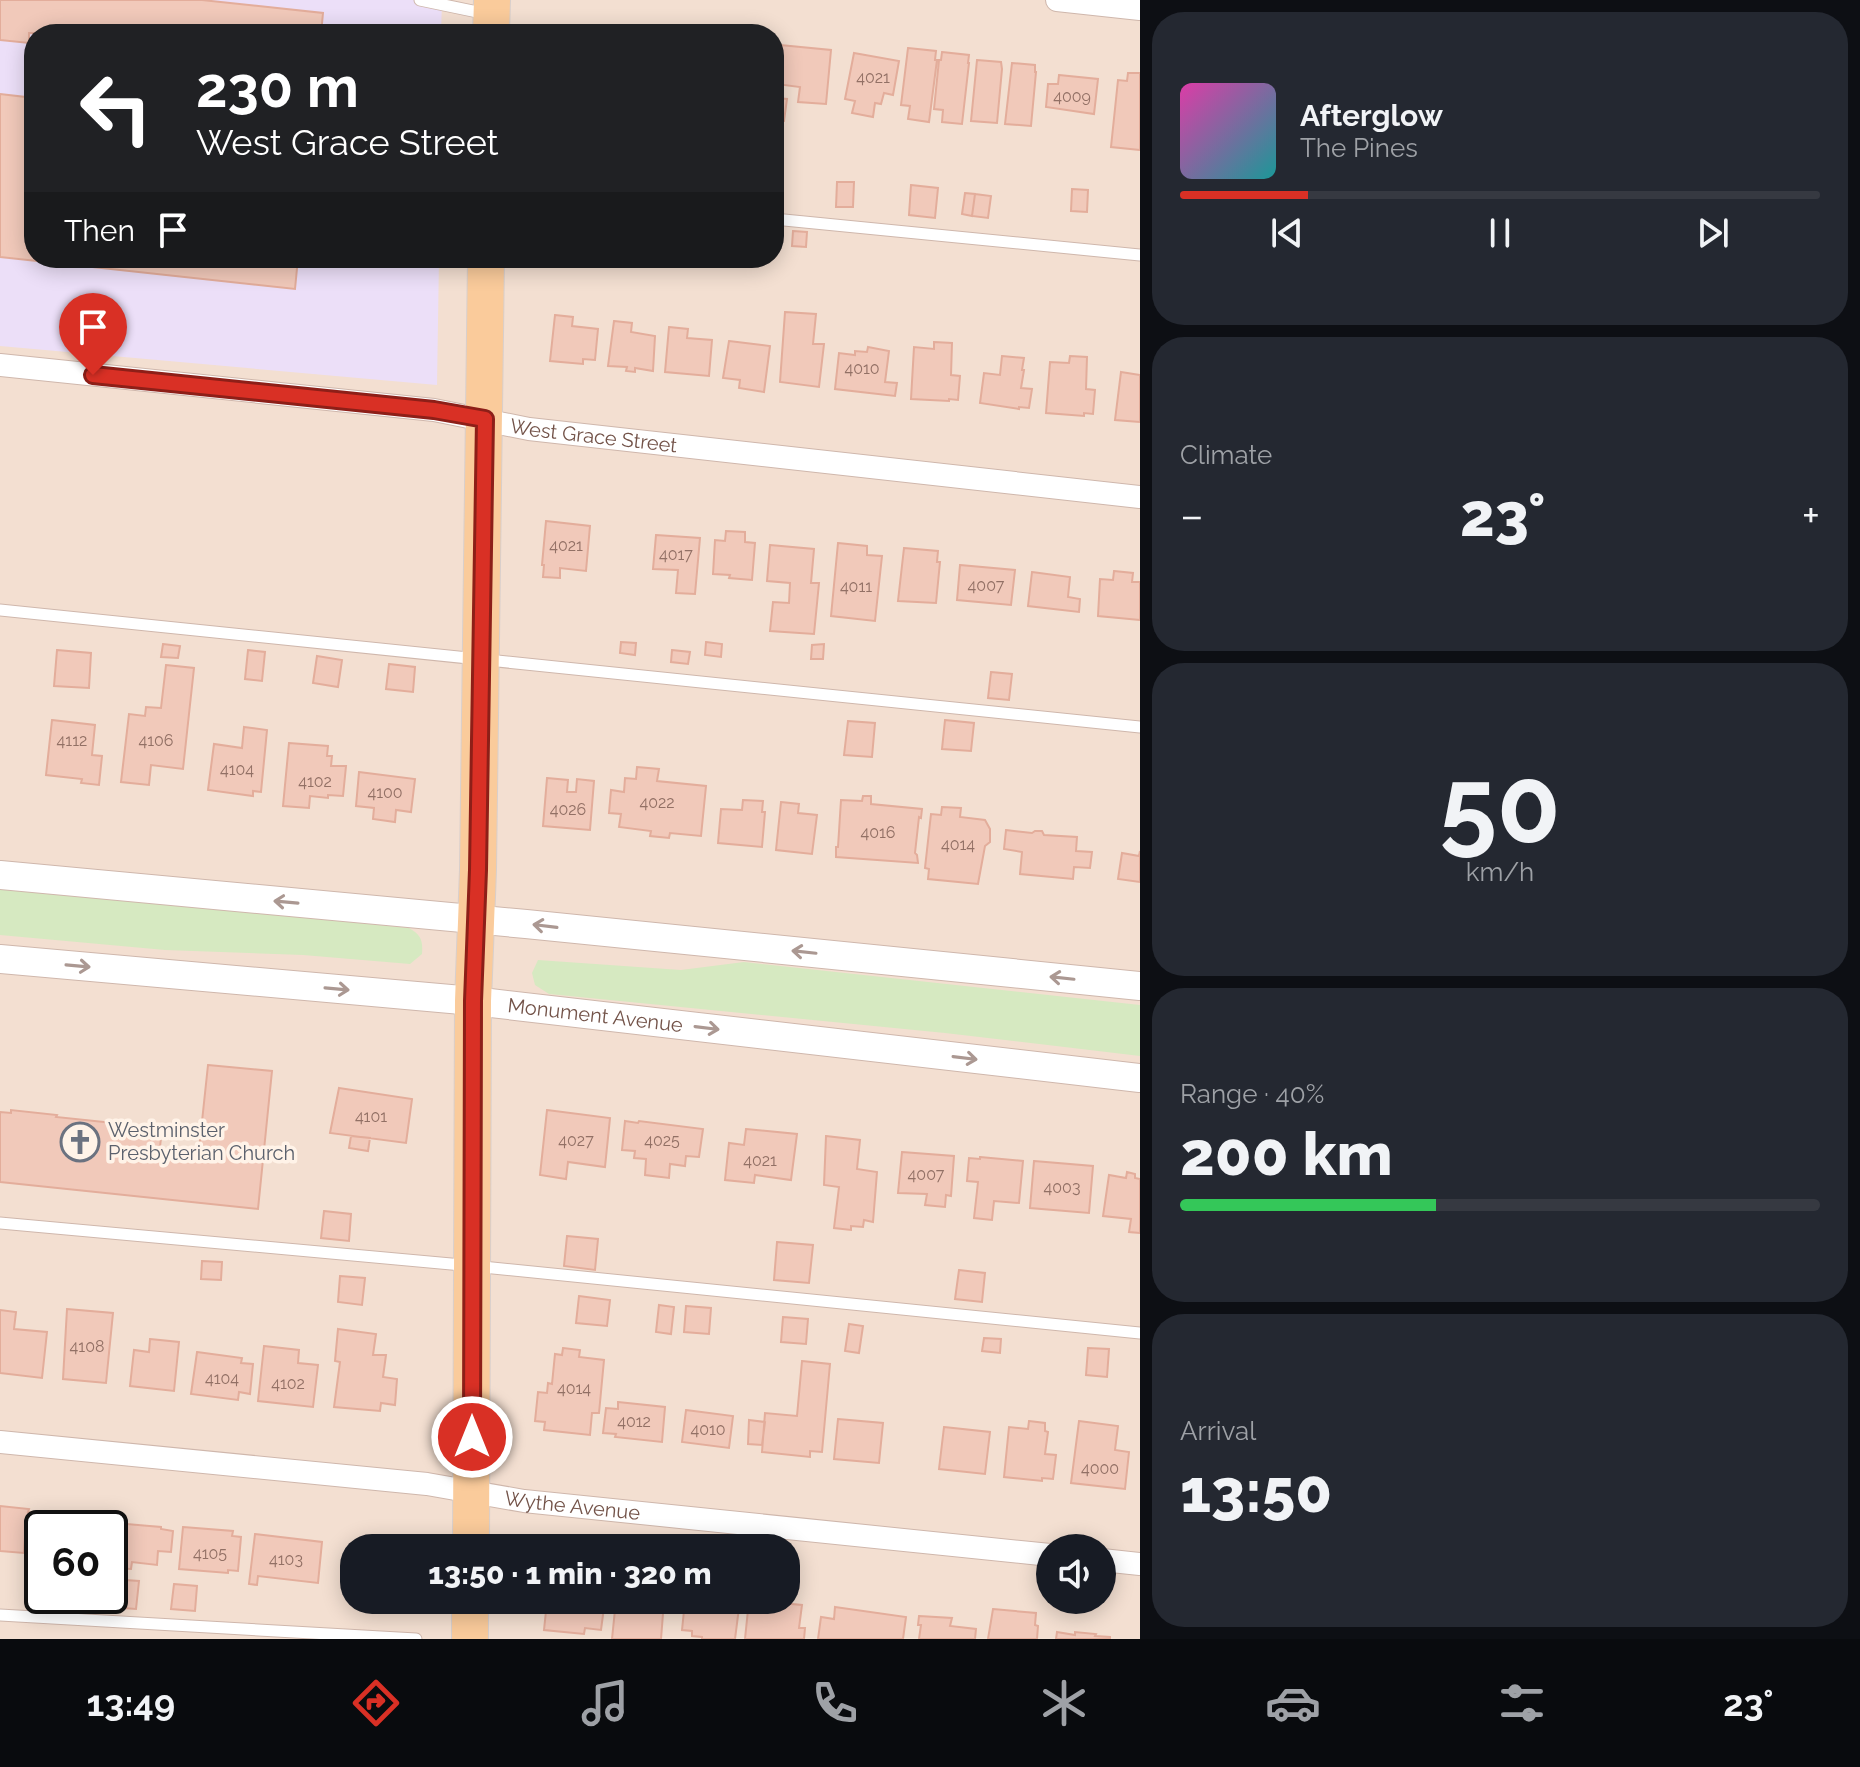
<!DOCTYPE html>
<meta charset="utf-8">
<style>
:root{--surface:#171b24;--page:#242831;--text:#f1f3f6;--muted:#9ea1a6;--line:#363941;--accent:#d93025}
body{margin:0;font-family:Raleway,sans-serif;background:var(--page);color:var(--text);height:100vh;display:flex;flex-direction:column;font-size:30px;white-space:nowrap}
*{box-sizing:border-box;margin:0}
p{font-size:26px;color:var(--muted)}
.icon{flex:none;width:44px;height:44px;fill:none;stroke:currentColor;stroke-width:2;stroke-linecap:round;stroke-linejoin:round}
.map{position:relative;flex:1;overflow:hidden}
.panel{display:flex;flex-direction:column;gap:12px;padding:12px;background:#0d0f14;width:720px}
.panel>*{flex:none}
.top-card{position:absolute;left:24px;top:24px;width:760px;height:244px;border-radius:32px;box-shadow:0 4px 20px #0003;background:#202124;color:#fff;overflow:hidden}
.tools{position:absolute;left:1036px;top:1534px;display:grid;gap:16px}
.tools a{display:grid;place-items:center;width:80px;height:80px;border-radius:50%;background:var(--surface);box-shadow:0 4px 20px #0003;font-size:40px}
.speed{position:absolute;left:24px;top:1510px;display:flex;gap:16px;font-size:40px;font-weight:700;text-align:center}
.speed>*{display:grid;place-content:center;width:104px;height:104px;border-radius:50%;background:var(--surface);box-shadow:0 4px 20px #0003;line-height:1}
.speed .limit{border:4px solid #111;border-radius:12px;background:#fff;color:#111}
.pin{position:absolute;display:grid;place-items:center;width:68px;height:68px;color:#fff;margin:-82px -34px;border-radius:50% 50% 50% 0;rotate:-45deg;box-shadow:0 0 8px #0007}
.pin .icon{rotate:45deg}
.me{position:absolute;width:88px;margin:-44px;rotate:0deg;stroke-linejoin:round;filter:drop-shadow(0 0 6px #0008)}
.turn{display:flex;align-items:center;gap:28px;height:168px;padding:0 40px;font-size:36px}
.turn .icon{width:104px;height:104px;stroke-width:2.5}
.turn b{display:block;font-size:56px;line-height:68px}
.then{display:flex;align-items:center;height:76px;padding:0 40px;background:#0003;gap:16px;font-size:30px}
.big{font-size:60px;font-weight:800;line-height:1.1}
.panel .tile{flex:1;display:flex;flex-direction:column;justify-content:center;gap:12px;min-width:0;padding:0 28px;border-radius:32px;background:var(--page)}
.panel .dial{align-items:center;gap:0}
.dial b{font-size:104px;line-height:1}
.song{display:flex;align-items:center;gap:24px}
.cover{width:96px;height:96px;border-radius:12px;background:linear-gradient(135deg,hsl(320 70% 55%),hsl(180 70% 35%))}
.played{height:8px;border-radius:4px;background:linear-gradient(90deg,var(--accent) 20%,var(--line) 20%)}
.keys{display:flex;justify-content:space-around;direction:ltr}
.heat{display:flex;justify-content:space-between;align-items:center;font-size:44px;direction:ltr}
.charge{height:12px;border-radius:6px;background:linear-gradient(90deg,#34c759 40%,var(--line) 0)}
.trip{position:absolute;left:340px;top:1534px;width:460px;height:80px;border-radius:32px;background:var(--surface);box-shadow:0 4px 20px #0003;font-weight:800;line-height:80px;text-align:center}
.tab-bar{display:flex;height:128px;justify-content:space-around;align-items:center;background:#090b0e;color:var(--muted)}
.tab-bar .icon{width:56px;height:56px}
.tab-bar .on{color:var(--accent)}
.tab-bar b{font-size:36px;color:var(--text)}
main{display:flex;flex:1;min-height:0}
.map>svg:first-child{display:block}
.residential{fill:#f3dfd1;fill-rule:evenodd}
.education{fill:#ecdff8}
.green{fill:#d6e9c1}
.building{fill:#f1c9ba;stroke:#e3ad9b;stroke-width:2}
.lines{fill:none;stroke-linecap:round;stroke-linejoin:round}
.service-casing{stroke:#cfb7ac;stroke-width:13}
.minor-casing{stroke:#cfb7ac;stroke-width:24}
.tertiary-casing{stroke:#cfb7ac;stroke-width:30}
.primary-casing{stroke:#d8cfcc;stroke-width:38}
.service{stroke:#fff;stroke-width:11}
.minor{stroke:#fff;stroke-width:22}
.tertiary{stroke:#fff;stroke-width:28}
.primary{stroke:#facb9b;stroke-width:36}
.oneway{stroke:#ab9892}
.route-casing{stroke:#8d1f18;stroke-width:20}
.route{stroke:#d93025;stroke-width:14}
.labels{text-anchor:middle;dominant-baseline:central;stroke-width:7;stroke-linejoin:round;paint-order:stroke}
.number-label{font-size:16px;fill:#927065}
.street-label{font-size:20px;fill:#735349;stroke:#fff3e8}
.worship-label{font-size:20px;fill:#5b616d;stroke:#fff3e8;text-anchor:start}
</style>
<main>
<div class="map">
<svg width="1140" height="1639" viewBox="0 0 1140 1639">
<rect width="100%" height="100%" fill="#fcefe2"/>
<path class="residential" d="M0,0H1140V1639H0ZM34,34H774V258H34ZM42,1528H110V1596H42ZM354,1548H786V1600H354ZM1050,1548H1102V1600H1050Z"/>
<path class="education" d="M0,0H442L441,34H34V258H439L437,385L0,346Z"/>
<path class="green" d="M0,887L409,928C421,935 423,940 422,954L410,964L303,955L165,950L0,935Z
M538,960L681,970L744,962L1140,1005V1056L945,1033L549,994L535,985L532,973Z"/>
<path class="building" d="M0,0H202L323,13L321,34L29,33V43L0,40Z
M552,26L594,27V34H552Z
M780,45L831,50L826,104L798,102L800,87L776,84Z
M908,48L936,51L935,60H937L929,122L908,119L910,106L901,105Z
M942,52L969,55L968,63H969L962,124L942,122L943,110L934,109L939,60H941Z
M854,53L899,61L893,95L884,93L881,104L875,103L873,117L852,113L855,101L845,99Z
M977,60L1001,62L1002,69L997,123L971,121Z
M1012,63L1035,65V72H1036L1031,126L1005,124Z
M1128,73H1140V150L1111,147L1118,80L1127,81Z
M1059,75L1098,79L1094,114L1046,107L1048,84H1058Z
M0,94L34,98V258H298L295,289L0,257Z
M776,98L787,99L784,121L774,120Z
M837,182H854L853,207H836Z
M911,185L938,188L935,218L909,215Z
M1072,189L1088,190L1087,212L1071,211Z
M965,193L975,194L972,216L962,214Z
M975,194L991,196L988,218L972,216Z
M793,231L807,232L806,247L792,246Z
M785,312L816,314L813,344H824L819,387L780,382Z
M555,315L573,317L572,326L598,329L595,360L583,359V364L550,361Z
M614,321L632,323L631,332L655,336L653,371L635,368V372L626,371L627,367L608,366Z
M669,327L688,329L687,338L712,340L709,376L665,372Z
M729,341L770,346L764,392L739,388L740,380L723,378Z
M934,342L952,343L951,375L960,376L958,400L949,399V401L911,399L914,347L934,349Z
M868,347L889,351L885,382L897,383L895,396L835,389L839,353L855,355V351L867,352Z
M1002,356L1024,358L1022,370H1024L1021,388L1032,389L1029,408L1019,407V409L980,403L984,373L1000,375Z
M1070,356L1087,357L1086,389L1095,390L1093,414L1084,413V416L1046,413L1050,362L1069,363Z
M1121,372L1140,375V422L1115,420Z
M546,521L590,526L586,571L560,568V578L543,577L544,565H542Z
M726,531L745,532V542L755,543L752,580L729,578L730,575L713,574L715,540L725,541Z
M656,535L700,538L695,594L676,593L678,570L653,569Z
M838,543L867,546V555L882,556L875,621L831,616Z
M770,545L814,549L811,583H819L814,634L770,631L773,602L789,603L790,583L767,581Z
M904,548L938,551L937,562H940L936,603L898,601Z
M960,565L1015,570L1011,605L957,600Z
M1114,571L1133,573L1132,582H1140V620L1098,616L1100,579L1113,580Z
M1032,572L1070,577L1068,597L1080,599L1079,612L1028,606Z
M621,642L636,643L635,655L620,653Z
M706,642L722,644L721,657L705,655Z
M163,644L180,646L178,658L161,657Z
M824,644L823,659H811L812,645Z
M57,650L91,653L89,688L54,686Z
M248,650L265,652L262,681L245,679Z
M672,650L690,652L688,664L671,662Z
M317,656L342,660L338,687L313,683Z
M389,664L415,667L413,692L386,689Z
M166,665L194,668L183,769L151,765L149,785L121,782L129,714L145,716L146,707L161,708Z
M991,672L1012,674L1009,700L988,698Z
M52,720L95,725L92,755L102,756L99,785L81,783L82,779L46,775Z
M945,720L974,723L971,751L942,749Z
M848,721L875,723L872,757L844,755Z
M244,727L267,730L261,792L253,791V796L208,790L214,744L242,748Z
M289,743L328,746L327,756H332L331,766H346L343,796L328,795V798L310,796L309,808L283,806Z
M637,767L659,769L657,781L706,786L701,836L670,833L669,838L650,836L651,831L619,827L621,814L609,813L611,790L624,792L625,778L636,779Z
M359,772L415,779L411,812L396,810L395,822L373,819L374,808L356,806Z
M547,778L568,780L567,792H576L577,779L594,781L590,830L543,826Z
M863,796H871V804L922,809L921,818L919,817L915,853L917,855L918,863L836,857V847H838L841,800L862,801Z
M743,800L763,801L762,812H765L762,847L718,843L721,809L742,810Z
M781,802L799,804L798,813L817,815L812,854L776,850Z
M942,807L961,808L960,817L985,820L990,829V842L985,846L978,884L928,879L929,869L925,868L931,814L941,815Z
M1006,830L1032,833L1035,831H1042L1044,835L1077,837L1076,851L1092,852L1090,868L1074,867L1073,879L1020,874L1022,852L1004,849Z
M1140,851V882L1118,879L1122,853L1139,856Z
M208,1065L272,1071L258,1209L0,1182V1112L11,1113V1110L57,1115L56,1117L151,1127V1129L162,1130L159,1155L198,1159Z
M339,1088L412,1099L406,1143L330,1133Z
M547,1110L610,1118L605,1167L568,1162L566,1179L540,1175Z
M625,1121L638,1123L639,1121L703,1129L699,1157L686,1156L685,1166L670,1164L669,1178L645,1175L646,1159L634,1158L635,1151L622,1150Z
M746,1129L797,1134L791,1180L755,1175L754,1183L725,1180L729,1143L744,1145Z
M351,1136L370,1138L368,1151L349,1148Z
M826,1136L860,1140L857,1169L877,1172L873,1222L864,1220L863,1227L851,1226V1230L834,1228L839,1187L824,1185Z
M902,1152L954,1156L951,1196L946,1195L945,1207L925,1205L927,1194L898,1193Z
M980,1157L1023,1161L1019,1203L994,1201L992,1220L974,1218L978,1182L967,1181L969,1158L980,1159Z
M1034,1161L1093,1166L1089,1213L1030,1208Z
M1127,1172L1135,1174V1178L1140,1179V1233L1129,1232L1131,1219L1103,1216L1109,1175L1126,1178Z
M324,1211L351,1214L349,1241L321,1238Z
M567,1236L598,1239L595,1270L564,1266Z
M777,1242L813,1245L809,1283L774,1280Z
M202,1261L222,1262L221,1280L201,1279Z
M959,1270L985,1273L982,1302L955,1299Z
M340,1276L365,1278L362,1305L338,1302Z
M579,1296L610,1300L607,1326L576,1323Z
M659,1305L674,1307L671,1334L656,1332Z
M686,1306L711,1308L709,1334L684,1332Z
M67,1309L113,1313L106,1383L63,1379Z
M0,1310L16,1312L14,1329L47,1332L42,1378L0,1373Z
M783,1317L808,1319L806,1344L781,1342Z
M849,1324L863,1326L859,1353L845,1351Z
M338,1329L376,1334L373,1355H386L383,1377L397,1379L395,1405L381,1403L380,1411L334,1407L340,1362L335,1361Z
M984,1338L1001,1339L1000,1353L982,1351Z
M150,1339L179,1342L174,1391L130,1386L134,1350L149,1352Z
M264,1346L299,1350L298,1363L318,1365L313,1407L258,1401Z
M563,1348L580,1350L579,1357L604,1360L599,1413H592L590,1435L544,1430L545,1422L535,1421L538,1392L547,1393L548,1383L552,1384L555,1354L562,1355Z
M1088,1348L1109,1349L1107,1377L1086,1375Z
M197,1352L242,1358L241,1363L253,1364L250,1394L239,1392L238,1400L191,1394Z
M802,1361L830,1364L822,1452L810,1451V1457L762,1452L765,1413L797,1416Z
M618,1402L665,1407L662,1442L615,1437L616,1434L603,1433L606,1408L618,1409Z
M686,1410L733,1416L729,1448L682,1442Z
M838,1419L883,1423L879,1463L834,1459Z
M749,1420L765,1422L762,1445L748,1444Z
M1029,1421L1045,1423V1431L1048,1432L1045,1454L1056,1455L1053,1479L1042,1478V1481L1004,1477L1009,1427L1028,1429Z
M1079,1421L1118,1426L1115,1450L1129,1452L1125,1489L1071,1483Z
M944,1427L990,1432L985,1474L939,1469Z
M0,1506L29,1509L28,1512L40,1513L38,1538L25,1537L24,1553L0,1551Z
M50,1513L105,1519L104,1528H48Z
M115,1523L161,1527V1529L173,1531L171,1552L158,1551L157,1565L132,1562L131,1569L114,1568L115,1560H112Z
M183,1527L233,1531L232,1536L241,1537L238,1571L228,1570V1573L179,1569Z
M255,1534L322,1542L318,1583L258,1576L257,1585L249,1584Z
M110,1579L139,1581L136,1609L108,1607Z
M174,1584L197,1586L195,1611L171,1609Z
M555,1600H605L601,1630L585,1628L584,1634L544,1630L546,1611L554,1612Z
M616,1600L664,1601L661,1639H612Z
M695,1600H740L735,1639H702V1637L692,1636V1631L682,1630L685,1601L695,1603Z
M749,1600L802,1605L799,1628H805L804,1639H745Z
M835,1607L906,1617L903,1639H818L821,1617L834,1619Z
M993,1609L1036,1613L1035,1625L1038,1626L1037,1639H988Z
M919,1616L952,1618L950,1626L976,1629L975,1639H919L921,1625H918Z
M1057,1632L1075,1635V1632L1096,1634L1095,1636L1110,1637V1639H1056Z"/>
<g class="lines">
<g class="service-casing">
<path id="service" d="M420,0L487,14
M774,219L1140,255
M0,610L1140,727
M0,1223L473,1266L1140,1333
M0,1615L416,1639"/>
</g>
<g class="minor-casing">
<g id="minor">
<path d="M1057,0L1140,9"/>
<path id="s1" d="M0,365L434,410L529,429L1140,497"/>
<path id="s2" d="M0,1442L427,1484L524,1501L1050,1555"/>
<path d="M1102,1560L1140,1564"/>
</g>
</g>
<g class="tertiary-casing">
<g id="tertiary">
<path d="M0,875L526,924L1140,986"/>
<path id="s3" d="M0,959L473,1001L1140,1078"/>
</g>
</g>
<g class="primary-casing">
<path id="primary" d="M491,34L492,0
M471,1548L473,1001L478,870L486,258
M470,1639V1600"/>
</g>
<use href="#service" class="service"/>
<use href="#minor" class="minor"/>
<use href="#tertiary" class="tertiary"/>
<use href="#primary" class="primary"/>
</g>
<defs><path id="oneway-shaft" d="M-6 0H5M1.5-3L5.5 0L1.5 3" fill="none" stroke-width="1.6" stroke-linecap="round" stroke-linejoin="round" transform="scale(2)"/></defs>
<g class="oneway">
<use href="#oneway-shaft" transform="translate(286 902) rotate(-175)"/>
<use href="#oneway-shaft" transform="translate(545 926) rotate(-173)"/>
<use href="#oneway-shaft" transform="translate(804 952) rotate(-174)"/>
<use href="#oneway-shaft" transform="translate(78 966) rotate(5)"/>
<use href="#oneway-shaft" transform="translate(1062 978) rotate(-174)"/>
<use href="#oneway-shaft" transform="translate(337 989) rotate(5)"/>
<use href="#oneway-shaft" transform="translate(707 1028) rotate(7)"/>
<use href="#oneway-shaft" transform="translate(965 1058) rotate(7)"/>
</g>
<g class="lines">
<g class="route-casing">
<path id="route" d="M93,375L434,410L485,419L478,870L473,1001L472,1437"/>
</g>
<use href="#route" class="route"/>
</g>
<defs>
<g id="church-ring" transform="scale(2)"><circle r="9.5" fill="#fff3e8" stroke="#6b7280" stroke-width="1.5"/><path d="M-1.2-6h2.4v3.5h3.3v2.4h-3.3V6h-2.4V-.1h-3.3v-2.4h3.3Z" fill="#6b7280"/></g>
</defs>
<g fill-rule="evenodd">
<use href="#church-ring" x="80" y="1142"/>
</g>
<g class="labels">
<g class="number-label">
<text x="873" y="77">4021</text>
<text x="1072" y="96">4009</text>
<text x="862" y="368">4010</text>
<text x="566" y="545">4021</text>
<text x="676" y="554">4017</text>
<text x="986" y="585">4007</text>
<text x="856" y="586">4011</text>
<text x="72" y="740">4112</text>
<text x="156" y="740">4106</text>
<text x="237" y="769">4104</text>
<text x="315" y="781">4102</text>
<text x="385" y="792">4100</text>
<text x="657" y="802">4022</text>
<text x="568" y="809">4026</text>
<text x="878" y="832">4016</text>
<text x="958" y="844">4014</text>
<text x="371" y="1116">4101</text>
<text x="576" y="1140">4027</text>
<text x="662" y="1140">4025</text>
<text x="760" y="1160">4021</text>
<text x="926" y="1174">4007</text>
<text x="1062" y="1187">4003</text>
<text x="87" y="1346">4108</text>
<text x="222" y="1378">4104</text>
<text x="288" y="1383">4102</text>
<text x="574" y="1388">4014</text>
<text x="634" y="1421">4012</text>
<text x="708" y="1429">4010</text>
<text x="1100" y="1468">4000</text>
<text x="210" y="1553">4105</text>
<text x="286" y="1559">4103</text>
</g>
<g class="street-label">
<text stroke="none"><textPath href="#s1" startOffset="598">West Grace Street</textPath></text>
<text stroke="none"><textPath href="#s3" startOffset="598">Monument Avenue</textPath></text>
<text stroke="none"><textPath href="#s2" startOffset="576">Wythe Avenue</textPath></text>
</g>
<g class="worship-label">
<text x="108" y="1130">Westminster<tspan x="108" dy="23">Presbyterian Church</tspan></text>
</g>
</g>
</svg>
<div class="tools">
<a><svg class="icon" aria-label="sound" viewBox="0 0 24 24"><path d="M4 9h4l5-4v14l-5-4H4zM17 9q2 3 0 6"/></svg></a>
</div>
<div class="speed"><div class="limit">60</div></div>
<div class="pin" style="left:93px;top:375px;background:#d93025"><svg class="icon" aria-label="arrive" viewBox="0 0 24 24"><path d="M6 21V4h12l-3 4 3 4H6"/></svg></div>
<svg class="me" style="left:472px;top:1437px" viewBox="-20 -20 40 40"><circle r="17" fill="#d93025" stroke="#fff" stroke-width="3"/><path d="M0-11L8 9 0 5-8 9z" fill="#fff"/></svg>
<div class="trip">13:50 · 1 min · 320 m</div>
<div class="top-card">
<div class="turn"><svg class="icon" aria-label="left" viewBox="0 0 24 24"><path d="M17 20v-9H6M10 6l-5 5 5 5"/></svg><div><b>230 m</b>West Grace Street</div></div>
<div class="then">Then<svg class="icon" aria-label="arrive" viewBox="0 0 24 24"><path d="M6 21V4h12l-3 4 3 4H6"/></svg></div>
</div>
</div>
<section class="panel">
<div class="tile">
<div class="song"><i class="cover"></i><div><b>Afterglow</b><p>The Pines</p></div></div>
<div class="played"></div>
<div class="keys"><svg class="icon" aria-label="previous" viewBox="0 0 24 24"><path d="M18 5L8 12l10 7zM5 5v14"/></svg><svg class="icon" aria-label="pause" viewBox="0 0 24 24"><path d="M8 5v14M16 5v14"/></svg><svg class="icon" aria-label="next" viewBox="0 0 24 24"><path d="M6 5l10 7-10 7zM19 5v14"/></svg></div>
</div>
<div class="tile"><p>Climate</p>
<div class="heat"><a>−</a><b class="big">23°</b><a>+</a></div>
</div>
<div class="tile dial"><b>50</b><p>km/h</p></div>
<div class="tile"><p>Range · 40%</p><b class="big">200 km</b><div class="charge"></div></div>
<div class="tile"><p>Arrival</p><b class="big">13:50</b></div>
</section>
</main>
<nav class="tab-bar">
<b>13:49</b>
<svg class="icon on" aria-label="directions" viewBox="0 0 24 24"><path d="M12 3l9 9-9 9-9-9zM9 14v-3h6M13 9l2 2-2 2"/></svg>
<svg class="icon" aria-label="music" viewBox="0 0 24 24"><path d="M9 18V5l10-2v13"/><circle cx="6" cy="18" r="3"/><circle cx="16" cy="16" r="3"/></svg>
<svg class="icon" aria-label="phone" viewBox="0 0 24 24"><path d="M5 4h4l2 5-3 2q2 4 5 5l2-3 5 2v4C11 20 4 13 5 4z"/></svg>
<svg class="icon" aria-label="climate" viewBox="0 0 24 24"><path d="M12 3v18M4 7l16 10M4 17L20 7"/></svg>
<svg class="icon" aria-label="car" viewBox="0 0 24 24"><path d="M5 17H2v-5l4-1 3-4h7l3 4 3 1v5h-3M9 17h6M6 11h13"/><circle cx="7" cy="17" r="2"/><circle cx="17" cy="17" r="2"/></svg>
<svg class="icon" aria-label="filters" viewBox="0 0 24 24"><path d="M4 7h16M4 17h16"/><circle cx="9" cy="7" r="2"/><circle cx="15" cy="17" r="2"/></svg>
<b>23°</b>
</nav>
